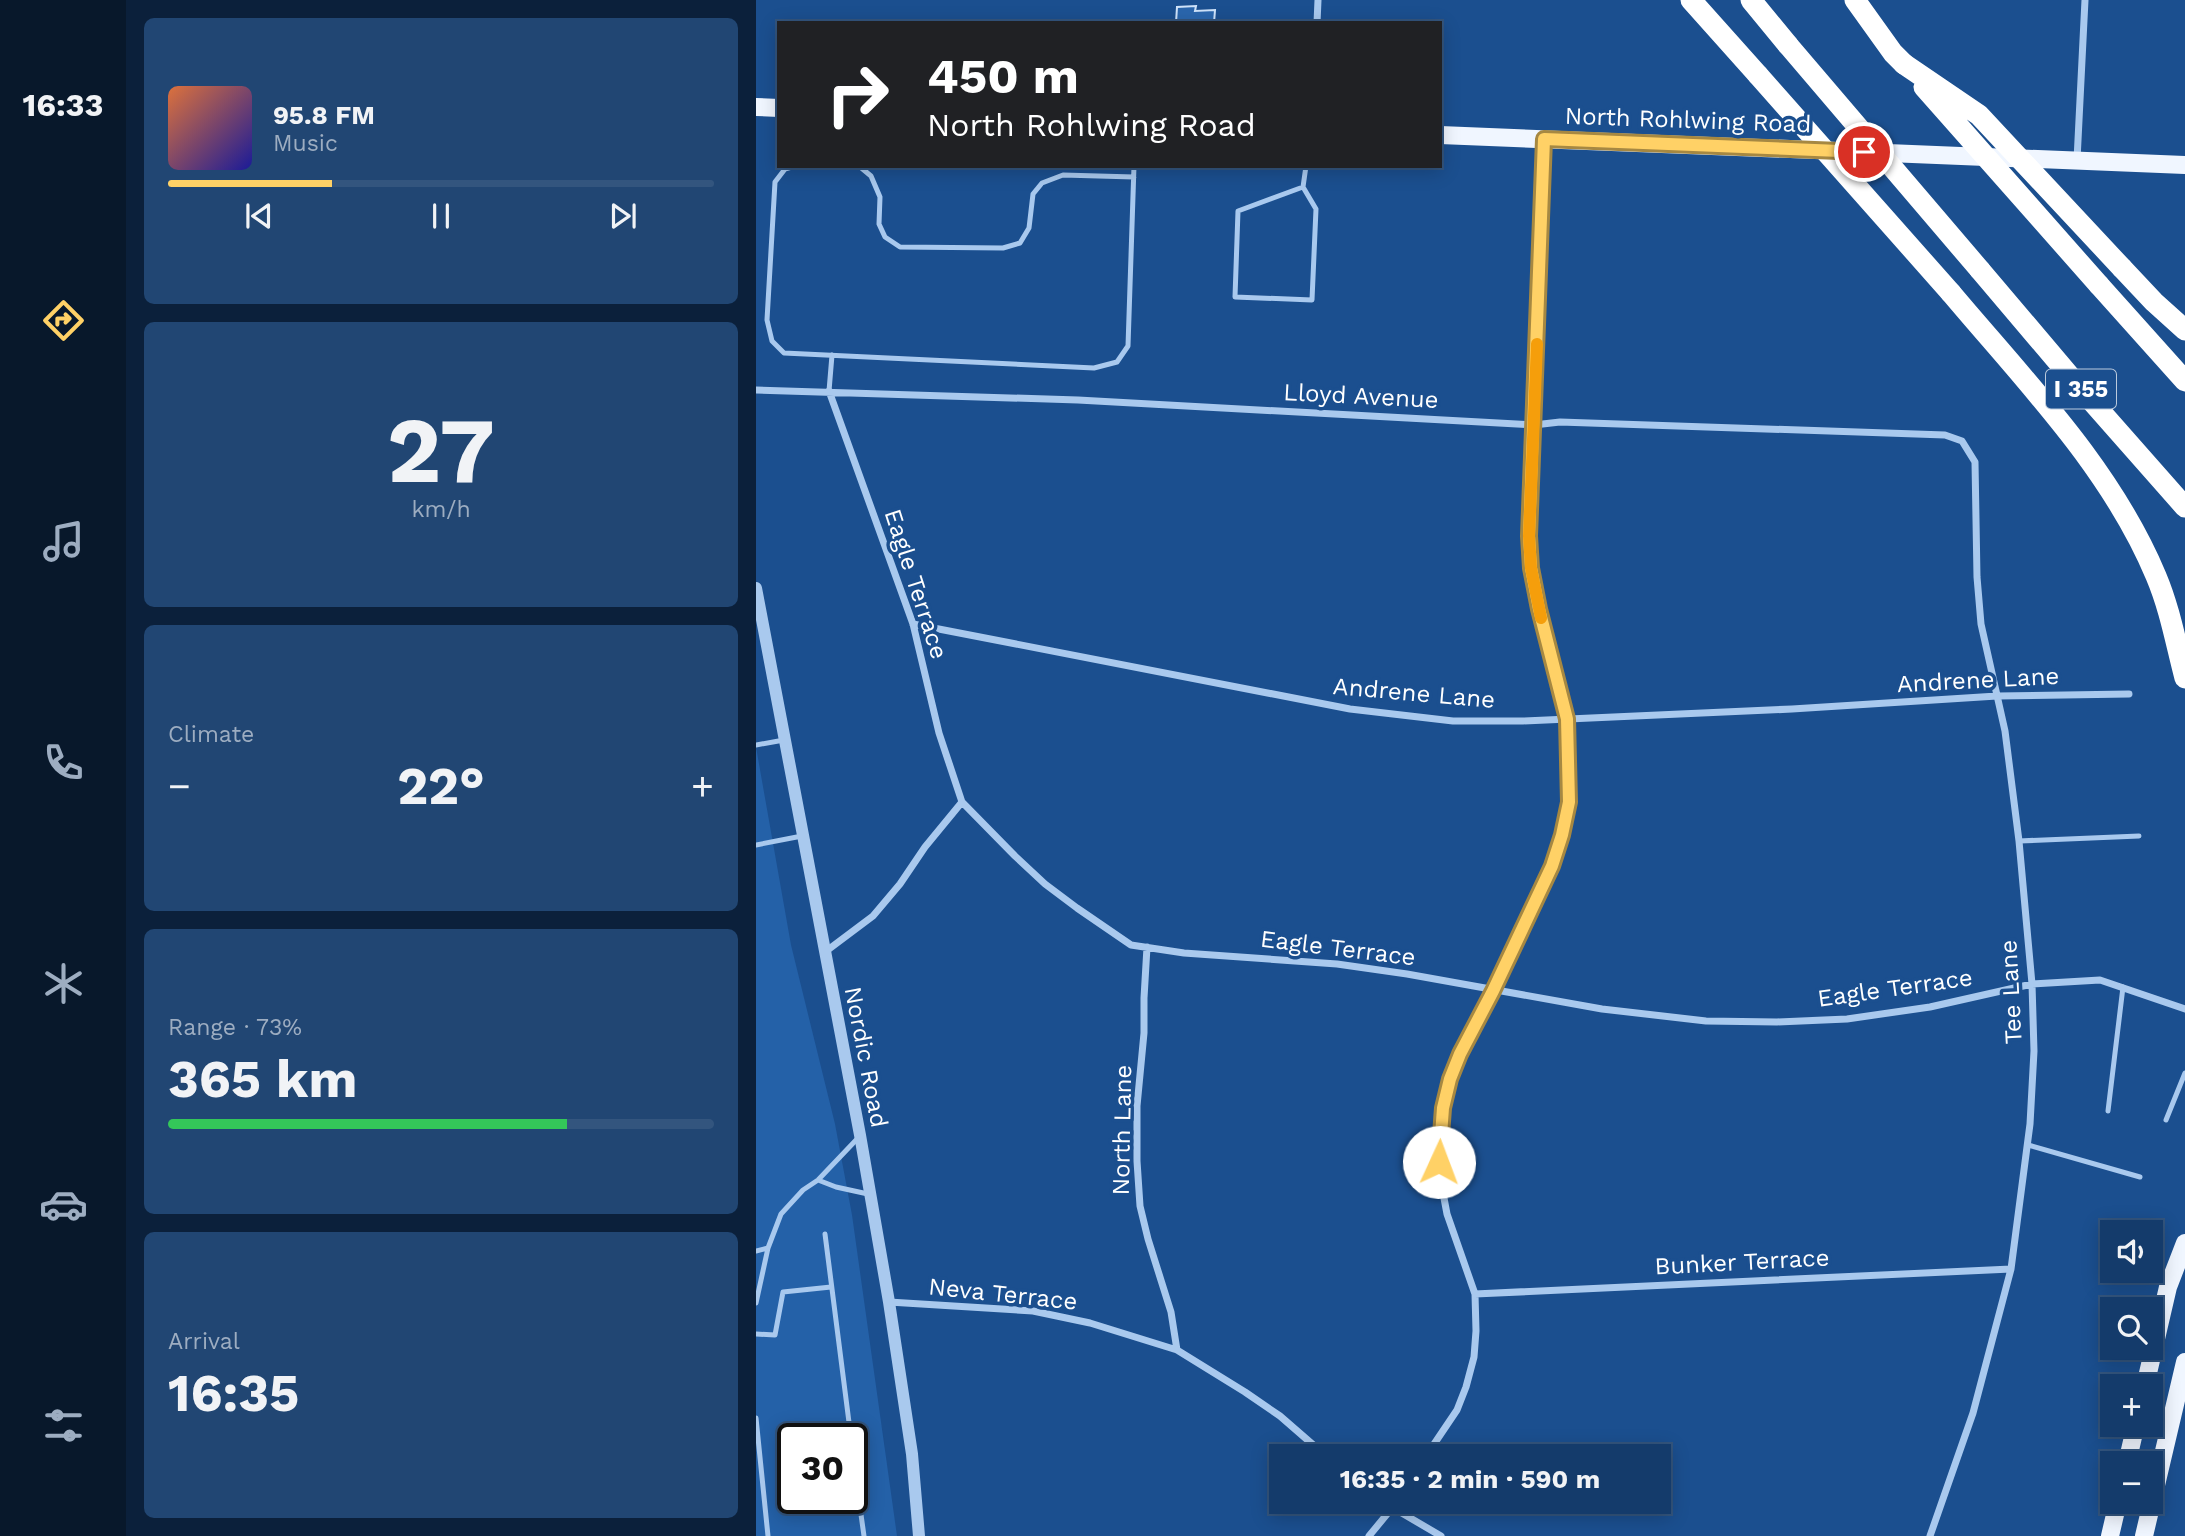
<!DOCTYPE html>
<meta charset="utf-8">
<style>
:root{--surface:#143b6b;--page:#214673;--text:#f1f3f6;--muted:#9dadc1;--line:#33557e;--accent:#ffd166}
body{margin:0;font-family:"Work Sans",sans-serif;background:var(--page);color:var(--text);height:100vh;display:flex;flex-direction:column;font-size:26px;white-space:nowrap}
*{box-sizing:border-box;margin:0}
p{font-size:23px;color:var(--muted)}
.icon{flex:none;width:38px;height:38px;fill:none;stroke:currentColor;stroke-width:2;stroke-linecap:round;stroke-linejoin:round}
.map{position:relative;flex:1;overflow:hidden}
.side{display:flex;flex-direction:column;gap:18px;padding:18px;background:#0b203b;width:630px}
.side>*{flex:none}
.top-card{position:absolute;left:21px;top:21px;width:665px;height:147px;border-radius:0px;box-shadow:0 4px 18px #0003,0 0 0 2px var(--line);background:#202124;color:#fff;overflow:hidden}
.tools{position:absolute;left:1344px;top:1220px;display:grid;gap:14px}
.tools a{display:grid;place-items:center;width:63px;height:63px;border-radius:0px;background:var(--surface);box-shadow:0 4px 18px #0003,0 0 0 2px var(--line);font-size:35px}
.speed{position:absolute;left:21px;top:1423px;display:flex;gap:14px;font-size:35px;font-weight:700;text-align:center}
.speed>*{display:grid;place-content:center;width:91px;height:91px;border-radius:50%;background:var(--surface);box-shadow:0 4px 18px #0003,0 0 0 2px var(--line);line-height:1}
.speed .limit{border:4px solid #111;border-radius:10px;background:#fff;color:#111}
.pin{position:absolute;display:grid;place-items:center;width:60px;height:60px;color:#fff;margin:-30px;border:4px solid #fff;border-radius:50%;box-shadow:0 2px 7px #0007}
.me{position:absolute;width:77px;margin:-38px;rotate:2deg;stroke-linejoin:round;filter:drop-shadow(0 0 5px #0008)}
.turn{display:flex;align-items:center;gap:24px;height:147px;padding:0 35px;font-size:32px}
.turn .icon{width:91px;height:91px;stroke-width:2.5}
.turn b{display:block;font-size:49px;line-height:60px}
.big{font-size:52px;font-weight:700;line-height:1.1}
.side .tile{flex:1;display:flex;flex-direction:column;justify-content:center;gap:10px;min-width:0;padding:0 24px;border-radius:10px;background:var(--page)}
.side .dial{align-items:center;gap:0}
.dial b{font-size:91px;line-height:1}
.song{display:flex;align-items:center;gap:21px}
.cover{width:84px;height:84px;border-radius:10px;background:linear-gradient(135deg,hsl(20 70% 55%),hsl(240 70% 35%))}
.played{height:7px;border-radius:4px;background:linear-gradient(90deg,var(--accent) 30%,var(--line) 30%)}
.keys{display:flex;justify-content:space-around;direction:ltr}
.heat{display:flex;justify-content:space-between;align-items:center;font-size:38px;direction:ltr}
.charge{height:10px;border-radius:5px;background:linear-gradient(90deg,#34c759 73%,var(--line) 0)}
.trip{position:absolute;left:513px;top:1444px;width:402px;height:70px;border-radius:0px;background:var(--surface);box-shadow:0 4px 18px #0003,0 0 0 2px var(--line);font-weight:700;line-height:70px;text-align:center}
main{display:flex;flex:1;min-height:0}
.dock{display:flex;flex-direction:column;width:126px;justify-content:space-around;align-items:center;background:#08182b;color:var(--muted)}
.dock .icon{width:49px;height:49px}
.dock .selected{color:var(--accent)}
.dock b{font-size:32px;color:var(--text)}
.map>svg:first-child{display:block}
.green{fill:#2461a8;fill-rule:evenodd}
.building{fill:#2a66ad;stroke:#cfe3fa;stroke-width:2}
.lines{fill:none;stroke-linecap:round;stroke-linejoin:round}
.service{stroke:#a9c9ee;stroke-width:5}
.minor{stroke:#a9c9ee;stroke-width:7}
.tertiary{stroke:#a9c9ee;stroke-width:12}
.primary{stroke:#f0f6ff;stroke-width:18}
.motorway{stroke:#fff;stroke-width:21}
.motorway-bridge{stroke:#fff;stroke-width:21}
.route-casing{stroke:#a68842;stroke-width:18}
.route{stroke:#ffd166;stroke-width:12}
.slow{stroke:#f59e0b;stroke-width:12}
.labels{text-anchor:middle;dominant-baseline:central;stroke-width:7;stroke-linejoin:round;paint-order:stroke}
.shield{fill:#1b4f8f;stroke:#bbcadd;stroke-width:2}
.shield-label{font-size:23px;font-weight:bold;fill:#fff}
.street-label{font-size:24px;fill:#fff;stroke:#1b4f8f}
</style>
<main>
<nav class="dock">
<b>16:33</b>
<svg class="icon selected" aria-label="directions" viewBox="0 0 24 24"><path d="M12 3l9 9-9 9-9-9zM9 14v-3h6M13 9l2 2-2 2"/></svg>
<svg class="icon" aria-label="music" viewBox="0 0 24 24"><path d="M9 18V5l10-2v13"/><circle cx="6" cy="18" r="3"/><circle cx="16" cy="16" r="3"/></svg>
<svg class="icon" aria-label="phone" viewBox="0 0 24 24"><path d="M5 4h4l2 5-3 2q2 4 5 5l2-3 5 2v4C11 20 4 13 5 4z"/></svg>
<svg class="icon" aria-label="climate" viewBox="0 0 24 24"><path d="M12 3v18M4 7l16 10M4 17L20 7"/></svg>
<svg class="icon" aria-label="car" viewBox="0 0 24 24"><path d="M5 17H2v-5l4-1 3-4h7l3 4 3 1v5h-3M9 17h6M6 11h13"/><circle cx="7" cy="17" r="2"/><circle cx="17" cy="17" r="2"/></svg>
<svg class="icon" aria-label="filters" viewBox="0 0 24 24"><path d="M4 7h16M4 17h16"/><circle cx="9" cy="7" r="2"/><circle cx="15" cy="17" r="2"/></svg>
</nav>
<section class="side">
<div class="tile">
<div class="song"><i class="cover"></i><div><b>95.8 FM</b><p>Music</p></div></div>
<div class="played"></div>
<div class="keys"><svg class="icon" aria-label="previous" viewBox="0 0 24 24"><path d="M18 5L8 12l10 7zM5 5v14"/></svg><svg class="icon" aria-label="pause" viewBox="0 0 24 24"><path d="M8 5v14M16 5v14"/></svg><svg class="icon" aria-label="next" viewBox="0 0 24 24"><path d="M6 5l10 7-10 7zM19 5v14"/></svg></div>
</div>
<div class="tile dial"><b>27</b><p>km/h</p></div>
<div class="tile"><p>Climate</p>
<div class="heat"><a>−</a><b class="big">22°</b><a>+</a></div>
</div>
<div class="tile"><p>Range · 73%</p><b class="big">365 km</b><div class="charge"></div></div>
<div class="tile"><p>Arrival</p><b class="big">16:35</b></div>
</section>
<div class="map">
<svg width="1429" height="1536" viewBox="0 0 1429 1536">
<rect width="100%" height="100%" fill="#1b4f8f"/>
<path class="green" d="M0,747L35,945L79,1124L96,1215L141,1536H0ZM37,1438H96V1498H37Z"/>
<path class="building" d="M440,6L439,11L459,10L458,23H420L421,7Z"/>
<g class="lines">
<path class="service" d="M39,166L29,169L19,182L11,320L16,341L28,353L338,368L361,362L372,346L378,166
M103,166L115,176L124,197L123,224L129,237L144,247L247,248L264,243L273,228L277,194L286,183L307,175L378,177
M547,187L482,211L479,297L556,300L560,209L547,187L550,166
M73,391L76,355
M0,745L28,740
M1263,841L1383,836
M0,845L46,836
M1352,1111L1367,987
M1410,1120L1429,1073
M1272,1145L1384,1177
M62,1180L80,1187L112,1194
M69,1234L95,1438
M0,1251L12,1248
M0,1303L12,1248L25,1214L47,1190L62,1180L102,1138
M0,1334L19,1335L27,1292L75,1287
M0,1418L12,1536
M96,1450L108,1536"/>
<path class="minor" d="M561,23L562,0
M1321,160L1329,0
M0,390L322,400L778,425L804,422L1189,435L1206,441L1219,462L1221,577L1225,624L1249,731L1263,841L1276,984L1278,1051L1274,1124L1255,1269L1217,1413L1174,1536
M73,391L157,624L183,733L206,802L259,856L289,884L321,908L375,945L428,953L581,964L651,974L846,1009L950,1021L1021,1022L1091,1019L1174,1007L1276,984L1344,980L1429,1009
M157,624L594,709L697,721H767L1036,709L1241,696L1373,694
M391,947L388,998V1033L381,1106V1161L384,1206L392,1239L415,1312L421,1350
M69,952L117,916L144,884L169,847L206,802
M719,1294L1255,1269
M133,1302L277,1311L334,1323L421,1350L489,1392L524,1416L570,1456
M670,1456L701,1410L710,1387L718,1357L720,1331L719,1294L691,1214L684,1177L683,1146L687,1108L694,1079L704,1053L737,991L796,866L806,835L813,802L811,719L783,609L775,568L773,535L788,139
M627,1502L685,1536
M613,1536L641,1502"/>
<path class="tertiary" d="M0,588L104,1135L133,1302L156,1454L163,1536"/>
<path class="primary" d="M0,107L23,108
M684,135L1429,165
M1389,1386L1412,1287L1429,1243
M1371,1463L1380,1424
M1354,1536L1362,1502
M1388,1536L1429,1362"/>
<path class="motorway" d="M935,0L1002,75
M995,0L1032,45
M1099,0L1137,53L1148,64
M1366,268L1398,302L1429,330
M1224,270L1324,388L1429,507
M1343,285L1429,381
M1195,293C1269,381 1355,468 1400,576C1414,609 1420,644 1429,678"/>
<path class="motorway-bridge" d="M1032,45L1224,270
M1148,64L1223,115L1366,268
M1002,75L1195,293
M1168,87L1343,285"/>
</g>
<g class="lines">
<g class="route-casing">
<path id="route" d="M683,1162L687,1108L694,1079L704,1054L737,991L796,866L806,835L813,802L811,719L783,609L775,568L773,536L788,139L1108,152"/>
</g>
<use href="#route" class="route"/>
<path class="slow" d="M781,344L773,536L775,568L785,618"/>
</g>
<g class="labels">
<rect class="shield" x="1290" y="369.5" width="70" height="39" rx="5"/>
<g class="shield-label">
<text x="1325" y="389">I 355</text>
</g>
<g class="street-label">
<text transform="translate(932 120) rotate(2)">North Rohlwing Road</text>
<text transform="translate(605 396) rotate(3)">Lloyd Avenue</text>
<text transform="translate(160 584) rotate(72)">Eagle Terrace</text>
<text transform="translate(1222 680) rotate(-3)">Andrene Lane</text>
<text transform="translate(658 693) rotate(5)">Andrene Lane</text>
<text transform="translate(582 948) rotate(7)">Eagle Terrace</text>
<text transform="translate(1139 988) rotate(-8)">Eagle Terrace</text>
<text transform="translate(1255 992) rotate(-93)">Tee Lane</text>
<text transform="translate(110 1057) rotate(79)">Nordic Road</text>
<text transform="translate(366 1130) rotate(-89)">North Lane</text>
<text transform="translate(986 1262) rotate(-3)">Bunker Terrace</text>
<text transform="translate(247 1294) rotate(6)">Neva Terrace</text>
</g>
</g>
</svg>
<div class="tools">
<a><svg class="icon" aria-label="sound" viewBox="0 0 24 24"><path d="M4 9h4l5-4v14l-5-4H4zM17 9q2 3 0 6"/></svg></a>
<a><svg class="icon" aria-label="search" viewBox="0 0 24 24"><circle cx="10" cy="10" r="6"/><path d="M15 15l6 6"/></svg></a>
<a>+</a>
<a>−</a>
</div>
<div class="speed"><div class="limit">30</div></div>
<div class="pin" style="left:1108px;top:152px;background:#d93025"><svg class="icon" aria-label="arrive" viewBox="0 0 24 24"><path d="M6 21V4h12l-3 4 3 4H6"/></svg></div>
<svg class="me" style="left:683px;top:1162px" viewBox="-20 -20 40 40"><circle r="19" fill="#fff"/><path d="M0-13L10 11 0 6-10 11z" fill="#ffd166"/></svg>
<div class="trip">16:35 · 2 min · 590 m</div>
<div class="top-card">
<div class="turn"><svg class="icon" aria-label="right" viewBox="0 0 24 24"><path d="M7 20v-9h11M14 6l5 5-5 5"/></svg><div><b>450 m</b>North Rohlwing Road</div></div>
</div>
</div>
</main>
